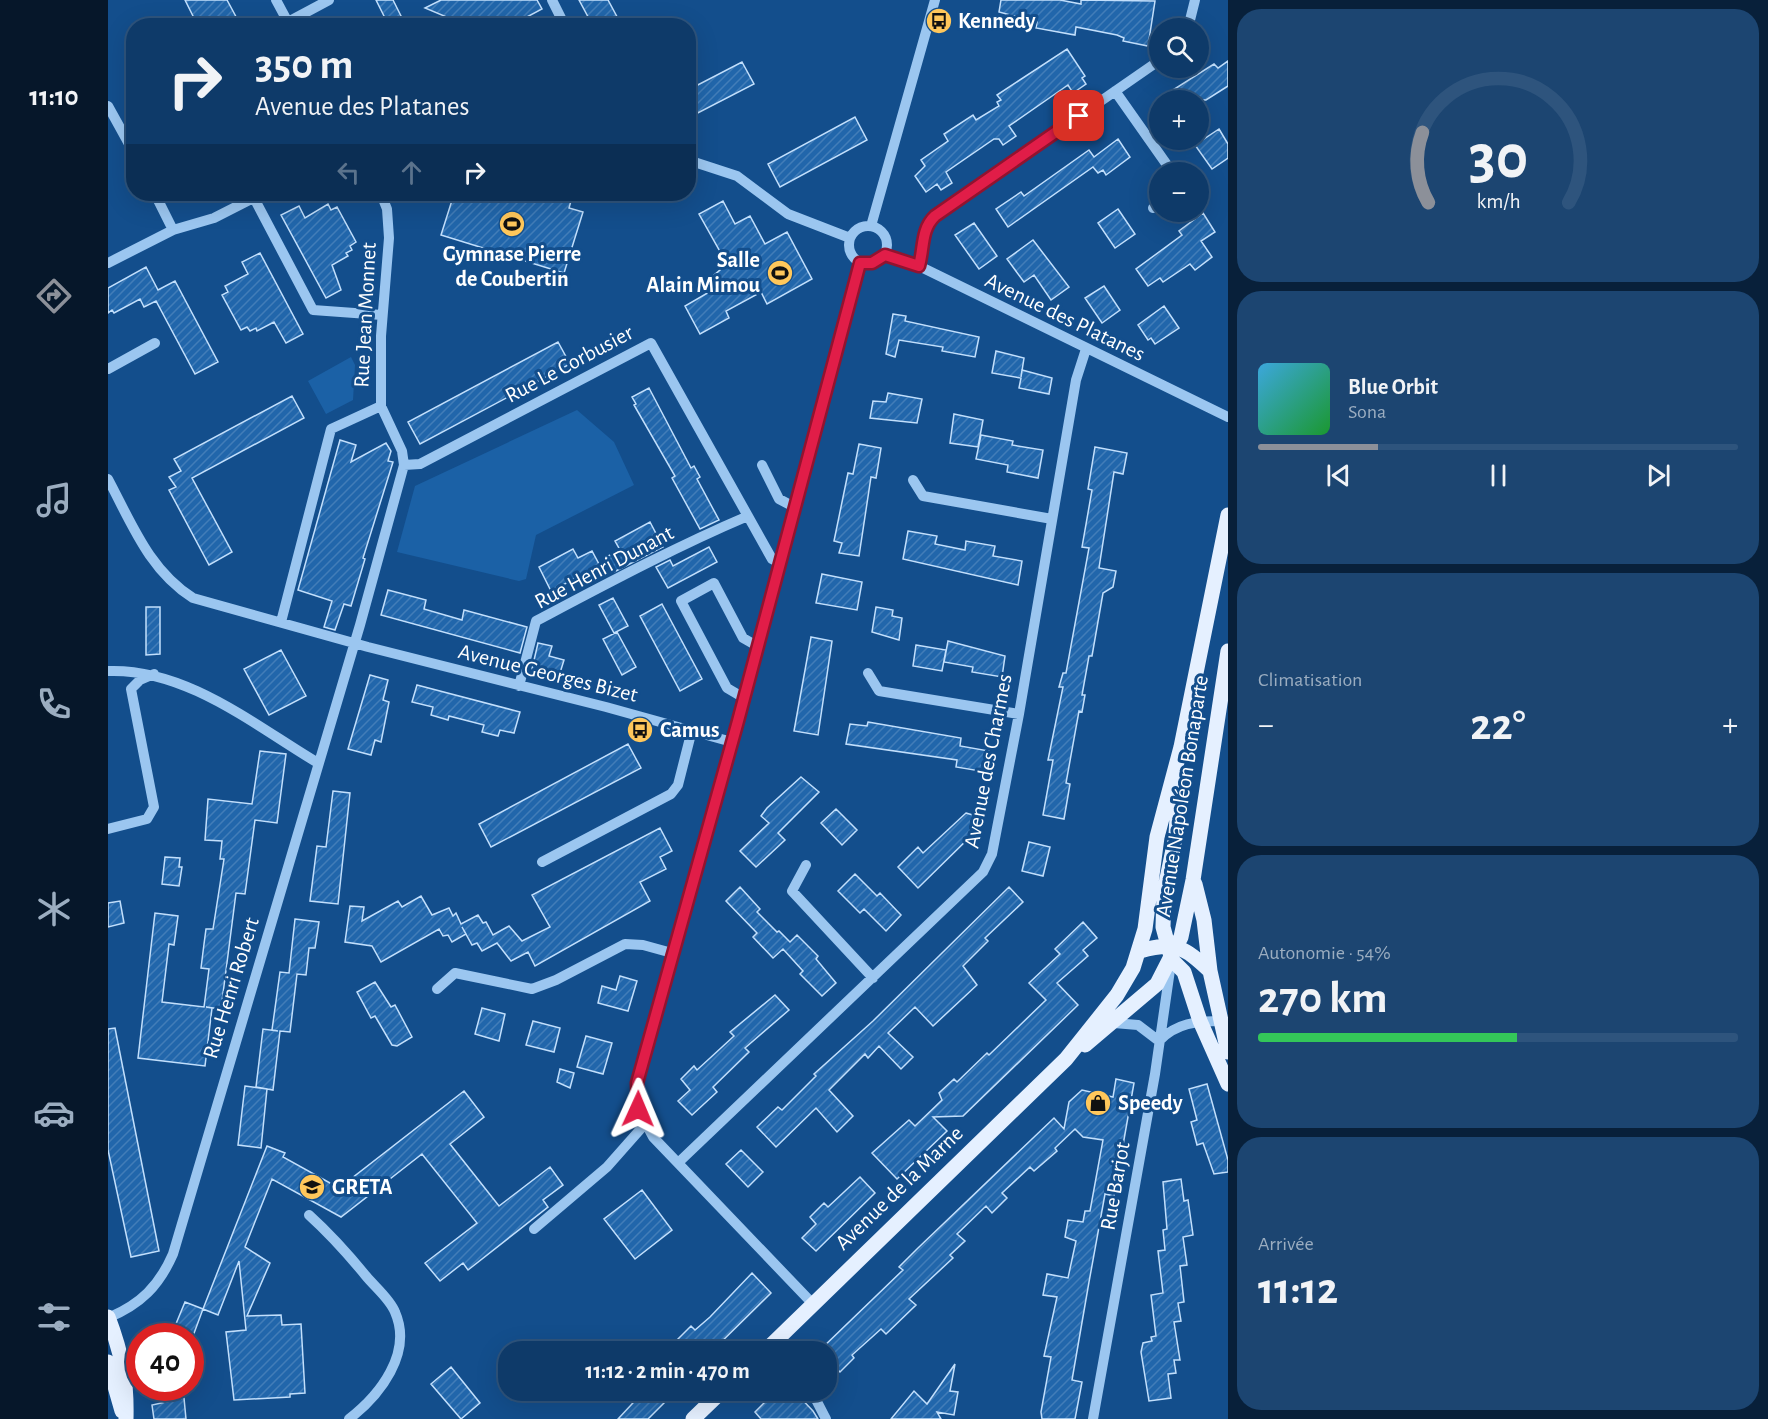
<!DOCTYPE html>
<html lang="fr">
<meta charset="utf-8">
<style>
:root{--surface:#0e3a69;--page:#1c4571;--text:#f1f3f6;--muted:#9badc0;--line:#2e547d;--accent:#8c9099}
body{margin:0;font-family:"Alegreya Sans",sans-serif;background:var(--page);color:var(--text);height:100vh;display:flex;flex-direction:column;font-size:22px;white-space:nowrap}
*{box-sizing:border-box;margin:0}
p{font-size:20px;color:var(--muted)}
.icon{flex:none;width:33px;height:33px;fill:none;stroke:currentColor;stroke-width:2;stroke-linecap:round;stroke-linejoin:round}
.map{position:relative;flex:1;overflow:hidden}
.panel{display:flex;flex-direction:column;gap:9px;padding:9px;background:#08203a;width:540px}
.panel>*{flex:none}
.guide{position:absolute;left:18px;top:18px;width:570px;height:183px;border-radius:24px;box-shadow:0 6px 24px #0002,0 0 0 2px var(--line);background:#0e3a69;color:var(--text);overflow:hidden}
.controls{position:absolute;left:1041px;top:18px;display:grid;gap:12px}
.controls a{display:grid;place-items:center;width:60px;height:60px;border-radius:50%;background:var(--surface);box-shadow:0 6px 24px #0002,0 0 0 2px var(--line);font-size:30px}
.speed{position:absolute;left:18px;top:1323px;display:flex;gap:12px;font-size:30px;font-weight:700;text-align:center}
.speed>*{display:grid;place-content:center;width:78px;height:78px;border-radius:50%;background:var(--surface);box-shadow:0 6px 24px #0002,0 0 0 2px var(--line);line-height:1}
.speed .limit{border:9px solid #d22;background:#fff;color:#111}
.pin{position:absolute;display:grid;place-items:center;width:51px;height:51px;color:#fff;margin:-26px;border-radius:12px;box-shadow:0 3px 9px #0006}
.me{position:absolute;width:66px;margin:-33px;rotate:1deg;stroke-linejoin:round;filter:drop-shadow(0 0 4px #0008)}
.turn{display:flex;align-items:center;gap:21px;height:126px;padding:0 30px;font-size:27px}
.turn .icon{width:78px;height:78px;stroke-width:2.5}
.turn b{display:block;font-size:42px;line-height:51px}
.lanes{display:flex;align-items:center;height:57px;padding:0 30px;background:#0003;justify-content:center;gap:30px;direction:ltr}
.lanes .off{opacity:.35}
.big{font-size:45px;font-weight:600;line-height:1.1}
.panel .tile{flex:1;display:flex;flex-direction:column;justify-content:center;gap:9px;min-width:0;padding:0 21px;border-radius:24px;background:var(--page)}
.panel .dial{align-items:center;gap:0}
.dial svg{height:156px;overflow:visible;fill:none;stroke:var(--line);stroke-width:7;stroke-linecap:round;text-anchor:middle}
.dial text{fill:var(--text);stroke:none}
.song{display:flex;align-items:center;gap:18px}
.cover{width:72px;height:72px;border-radius:9px;background:linear-gradient(135deg,hsl(200 70% 55%),hsl(130 70% 35%))}
.played{height:6px;border-radius:3px;background:linear-gradient(90deg,var(--accent) 25%,var(--line) 25%)}
.keys{display:flex;justify-content:space-around;direction:ltr}
.heat{display:flex;justify-content:space-between;align-items:center;font-size:33px;direction:ltr}
.charge{height:9px;border-radius:4px;background:linear-gradient(90deg,#34c759 54%,var(--line) 0)}
.trip{position:absolute;left:390px;top:1341px;width:339px;height:60px;border-radius:24px;background:var(--surface);box-shadow:0 6px 24px #0002,0 0 0 2px var(--line);font-weight:600;line-height:60px;text-align:center}
main{display:flex;flex:1;min-height:0}
.dock{display:flex;flex-direction:column;width:108px;justify-content:space-around;align-items:center;background:#06172a;color:var(--muted)}
.dock .icon{width:42px;height:42px}
.dock .on{color:var(--accent)}
.dock b{font-size:27px;color:var(--text)}
.map>svg:first-child{display:block}
.park{fill:#1b61a6}
.building{fill:url(#building-hatch);stroke:#c2dffc;stroke-width:1.5}
.lines{fill:none;stroke-linecap:round;stroke-linejoin:round}
.minor{stroke:#9bc6f0;stroke-width:10}
.major{stroke:#e5f0ff;stroke-width:15}
.route-casing{stroke:#92132f;stroke-width:15}
.route{stroke:#e11d48;stroke-width:10}
.labels{text-anchor:middle;dominant-baseline:central;stroke-width:6;stroke-linejoin:round;paint-order:stroke}
.poi-label{font-size:22px;font-weight:bold;fill:#fff;stroke:#134e8c;text-anchor:start}
.street-label{font-size:22px;fill:#fff;stroke:#134e8c}
</style>
<main>
<nav class="dock">
<b>11:10</b>
<svg class="icon on" aria-label="directions" viewBox="0 0 24 24"><path d="M12 3l9 9-9 9-9-9zM9 14v-3h6M13 9l2 2-2 2"/></svg>
<svg class="icon" aria-label="music" viewBox="0 0 24 24"><path d="M9 18V5l10-2v13"/><circle cx="6" cy="18" r="3"/><circle cx="16" cy="16" r="3"/></svg>
<svg class="icon" aria-label="phone" viewBox="0 0 24 24"><path d="M5 4h4l2 5-3 2q2 4 5 5l2-3 5 2v4C11 20 4 13 5 4z"/></svg>
<svg class="icon" aria-label="climate" viewBox="0 0 24 24"><path d="M12 3v18M4 7l16 10M4 17L20 7"/></svg>
<svg class="icon" aria-label="car" viewBox="0 0 24 24"><path d="M5 17H2v-5l4-1 3-4h7l3 4 3 1v5h-3M9 17h6M6 11h13"/><circle cx="7" cy="17" r="2"/><circle cx="17" cy="17" r="2"/></svg>
<svg class="icon" aria-label="filters" viewBox="0 0 24 24"><path d="M4 7h16M4 17h16"/><circle cx="9" cy="7" r="2"/><circle cx="15" cy="17" r="2"/></svg>
</nav>
<div class="map">
<svg width="1120" height="1419" viewBox="0 0 1120 1419">
<defs>
<pattern id="building-hatch" width="6" height="6" patternUnits="userSpaceOnUse" patternTransform="scale(1.5)"><rect width="6" height="6" fill="#2166ab"/><path d="M-1 1l2-2M0 6l6-6M5 7l2-2" fill="none" stroke="#427db8"/></pattern>
</defs>
<rect width="100%" height="100%" fill="#134e8c"/>
<path class="park" d="M243,357L247,365L245,400L218,414L200,381Z
M469,410L506,442L526,485L428,535L418,579L411,581L289,552L307,486Z"/>
<path class="building" d="M77,0H119L133,26H90Z
M268,0H285L298,26H281Z
M333,0H429L434,9L402,26H360L317,8Z
M471,0H500L514,26H485Z
M893,0H952L973,4V0L1047,1L1040,46L1015,41L1016,38L1009,35L968,27L967,35L928,28L929,22L891,12Z
M959,49L977,76L974,78L978,84L965,93L960,85L901,126L908,136L895,145L891,139H886L838,172L844,183L833,190L829,184L818,192L807,176L817,166L813,160L840,141L836,134L865,115L868,120L891,106L889,102L893,100L889,95Z
M1120,61V86L1098,100H1049L1106,64L1110,68Z
M634,62L646,84L580,118V90Z
M747,117L759,140L672,187L660,164Z
M1111,129L1120,144V158L1104,169L1087,145Z
M1010,139L1022,157L998,175L995,170L990,173L985,167L900,227L888,209L913,192L916,196L981,150L986,157Z
M346,194H465L461,208L475,212L456,273L333,235Z
M615,201L627,224L642,216L657,244L679,232L704,279L659,304L653,292L618,311L621,318L592,334L577,306L603,291L605,276L619,264L591,214Z
M220,204L223,210L229,207L248,242L242,246L244,250L238,253L240,256L224,265L233,290L218,298L173,215L191,206L197,218Z
M1010,209L1027,234L1007,248L990,223Z
M1095,213L1107,232L1093,241L1104,257L1087,270L1082,264L1055,282L1052,278L1040,286L1028,269L1074,235L1071,231Z
M866,223L889,256L871,269L847,235Z
M925,240L961,287L943,300L926,275L916,282L899,259Z
M152,253L195,334L178,343L166,322L149,331L148,328L142,331L139,327L133,330L114,295L120,292L117,286L140,274L134,262Z
M38,267L50,290L67,281L110,362L87,374L48,301L36,307L32,299L6,313L4,310L0,313V288Z
M996,286L1012,310L994,323L977,298Z
M1056,306L1071,328L1047,344L1043,338L1040,340L1030,325Z
M785,314L798,316L797,321L871,337L867,357L834,351L835,347L791,340L787,357L778,354Z
M450,342L462,364L312,444L300,422Z
M888,351L916,358L913,377L914,370L944,378L941,394L911,388L913,378L884,373Z
M541,388L583,468L586,466L592,477L589,479L611,520L592,529L564,478L567,476L526,405L528,404L524,397Z
M780,393L814,399L809,423L762,418L765,401L778,402Z
M184,396L196,418L84,478L124,552L101,565L61,490L68,487L61,477L73,471L66,459Z
M846,414L875,420L870,447L842,443Z
M873,435L905,441L904,445L935,450L930,478L899,472L900,465L868,459Z
M232,440L248,445L243,462L278,443L283,451L280,461L285,462L255,558L257,559L243,606L236,604L227,630L216,627L224,601L190,590Z
M751,444L773,448L768,478L763,477L751,556L731,553L734,543L726,541L740,473L745,474Z
M987,447L1019,453L1015,474L1006,472L991,568L1008,571L1005,587L995,593L984,656H981L974,695H977L974,712L971,711L958,783L962,784L956,819L935,815L945,760H940L955,687H951L955,673H958L981,548L974,547L984,490L980,489Z
M542,522L555,547L506,572L498,557L512,550L507,541Z
M800,531L829,536L827,544L857,550L858,541L887,546L885,556L914,561L910,585L795,559Z
M601,547L609,562L560,588L548,567L562,560L565,566Z
M465,549L470,558L484,551L492,566L443,591L431,567Z
M714,574L754,582L749,610L708,603Z
M280,590L318,600L316,609L354,620L356,610L419,627L412,653L273,615Z
M505,598L520,626L506,633L491,605Z
M554,604L594,679L572,691L532,616Z
M38,607H52V654L38,655Z
M768,607L785,610L784,616L794,618L791,640L764,632Z
M509,632L528,667L514,675L495,639Z
M703,637L724,641L710,735L686,731Z
M840,641L897,656L894,677L864,672L865,667L836,662Z
M430,643L444,646L441,656L456,660L451,676L424,669Z
M808,645L838,650L834,671L805,666Z
M173,650L198,696L161,715L136,669Z
M262,675L280,680L275,700L281,702L273,742L267,740L263,755L240,749Z
M309,685L412,712L406,733L392,730L390,736L374,732L376,725L341,716L340,720L323,715L325,707L304,702Z
M760,722L853,738L852,746L881,751L878,772L848,767L849,760L738,744L742,724L759,726Z
M520,744L533,768L383,847L371,824Z
M152,751L178,754L169,823L147,820L137,894L128,893L113,1009L98,1007L104,1008L97,1066L30,1058L47,913L70,916L66,945L61,944L54,1002L96,1007L101,969L93,968L96,944L98,929H105L116,859H112L114,841L97,840L100,799L144,804Z
M693,777L711,792L670,833L677,840L648,867L632,851L661,823L653,816L659,808Z
M225,791L242,793L230,904L202,901L209,846L218,847Z
M728,809L749,830L734,845L713,823Z
M858,813L875,818L873,826L810,888L790,867L810,847L815,853Z
M552,828L564,851L552,857L558,869L532,882L542,901L427,966L420,952L403,961L389,943L374,951L369,943L364,945L354,927L358,934L344,942L340,935L335,936L331,929L273,962L264,946L237,942L242,906L256,907L254,921L290,901L294,907L313,896L324,915L341,908L345,916L348,913L353,924L370,915L375,923L378,922L385,935L401,926L414,941L442,927L424,895Z
M921,842L942,847L935,876L914,871Z
M57,857L72,858L71,867H74L71,886L54,884Z
M747,874L769,896L772,893L793,915L778,931L756,909L752,913L730,891Z
M632,887L652,909L649,912L669,932L671,931L682,942L689,935L710,956L708,959L728,983L714,996L692,974L695,971L675,949L665,958L645,937L649,933L618,901Z
M901,887L915,902L877,938L880,941L855,966L869,985L825,1026L807,1007L780,1033L805,1057L793,1069L771,1046L760,1058L757,1054L721,1090L745,1116L729,1132L708,1108L668,1147L649,1127L670,1107L674,1110L708,1076L706,1074L765,1021Z
M12,901L16,923L0,927V903Z
M187,919L211,922L207,948H201L198,975L189,974L182,1032L172,1031L165,1090L148,1087L155,1029L170,1031L164,1030L172,972L181,973Z
M975,922L989,938L975,950L980,956L949,983L970,1005L855,1116L825,1117L839,1131L789,1179L764,1153L801,1120L807,1126L834,1100L831,1093L846,1079L849,1082L879,1053L881,1055L938,1000L921,983L952,954L947,949Z
M512,976L529,981L520,1011L490,1003L494,986L508,990Z
M267,982L283,1007L287,1005L304,1037L289,1046L284,1045L267,1016L263,1018L249,992Z
M667,995L681,1010L637,1048L641,1052L605,1087L609,1092L584,1115L570,1101L582,1090L573,1079L586,1066L589,1070L626,1036L622,1032Z
M374,1008L397,1014L391,1041L367,1034Z
M425,1021L452,1028L446,1052L418,1045Z
M7,1028L51,1251L23,1257L0,1150V1029Z
M478,1036L504,1043L495,1074L469,1067Z
M452,1069L466,1073L462,1088L449,1082Z
M1008,1079L1026,1083L1006,1196L997,1194L981,1282L964,1380L974,1382L967,1419H934L933,1412L943,1357L936,1356L949,1297L935,1295L939,1274L960,1278L968,1241L957,1237L960,1220L975,1222L977,1211H982L995,1140L975,1137L967,1129L947,1148L949,1151L926,1171L922,1167L894,1193L899,1198L884,1213L878,1206L849,1234L857,1241L842,1255L845,1258L801,1299L808,1305L778,1334L773,1329L744,1355L746,1358L732,1372L718,1358V1352L711,1351L795,1270L791,1267L810,1248L946,1118L956,1129L961,1102L974,1090L1005,1097Z
M1099,1084L1120,1160V1172L1106,1174L1095,1143L1089,1145L1083,1122L1089,1120L1081,1089Z
M137,1086L159,1089L153,1148L130,1145Z
M356,1091L376,1117L342,1144L391,1206L442,1167L455,1185L435,1200L440,1207L360,1270L355,1263L332,1281L317,1263L369,1223L314,1154L233,1217L164,1179L137,1247L162,1263L139,1316L173,1315L174,1325L193,1324L197,1393L182,1394V1397L126,1400L118,1332L138,1330L131,1261L110,1315L95,1309L159,1146L177,1153L175,1157L231,1188Z
M633,1150L655,1172L640,1187L618,1164Z
M752,1177L767,1193L708,1251L694,1238L708,1224L702,1217L716,1203L720,1207Z
M1073,1179L1076,1201L1080,1200L1085,1235L1075,1237L1079,1265L1072,1266L1076,1302L1070,1303L1073,1321L1066,1322L1072,1360H1066L1068,1373L1060,1374L1063,1398L1041,1401L1033,1352L1035,1343L1044,1341L1043,1337L1048,1336L1043,1295L1055,1293L1050,1251L1057,1250L1055,1230L1059,1229L1055,1182Z
M534,1190L564,1230L527,1259L496,1219Z
M644,1273L663,1293L603,1352H580L569,1340L583,1326L587,1330L602,1317Z
M77,1302L95,1309L85,1336H63Z
M847,1364L842,1391L850,1392L846,1415L829,1412L833,1419H783L806,1391L819,1404Z
M343,1367L372,1403L353,1419L323,1384Z
M537,1390H569L540,1419H510Z
M654,1390H685L705,1411L710,1419H653L647,1412L661,1398Z
M76,1398L78,1419H46L44,1405Z"/>
<g class="lines">
<path class="minor" d="M168,0L182,26
M444,0L457,26
M180,22L221,0
M1080,28L1087,0
M1007,91L1064,172
M0,106L26,153
M580,160L629,176L680,214L742,238
M47,194L65,230
M146,198L205,310L274,315
M1045,208L1052,202
M741 245a19 19 0 1 1 38 0a19 19 0 1 1-38 0Z
M763,226L827,0
M777,255L811,266L1120,417
M0,263L65,230L106,218L153,194
M811,266C816,248 813,229 827,216L1052,60
M0,369L47,343
M296,465L312,464L543,343L664,559L672,563
M654,465L671,499L688,508
M0,479C24,524 41,570 85,598L260,647L498,707L624,742
M805,480L815,496L944,519
M173,622L223,429L273,406
M0,671C78,668 146,725 210,763
M760,673L771,691L911,714
M411,686L428,621C498,584 567,547 640,516
M636,698L619,688L573,601L606,583L635,638L649,646
M0,829L39,819L46,807L23,689L32,680L46,674
M434,862L563,794L570,785L584,730
M698,865L684,891L765,978
M329,989L347,973L424,989L448,980L517,944L535,945L564,953
M1006,1023L1030,1025L1051,1041C1068,1023 1089,1021 1113,1021
M571,1162L875,872L884,854L911,714L968,380L978,349
M201,1215C222,1234 240,1254 258,1276C267,1287 282,1299 287,1312C305,1353 272,1395 241,1419
M426,1229L499,1167L537,1124
M704,1303L545,1137L530,1109L529,1083L631,721L752,263
M0,1318C33,1304 51,1286 65,1254L252,625L296,465L294,451L273,406V336L281,238L279,209L273,194
M671,1338L683,1352
M703,1390L718,1419
M985,1419L1047,1074L1063,963"/>
<path class="major" d="M1071,780L1068,835L1056,893L1055,927L1064,960L1076,972L1092,1021L1120,1084
M1087,884L1096,920L1102,971L1120,1052
M1032,951C1068,941 1076,947 1102,971
M977,1045L1049,984L1073,937L1085,880L1120,651
M0,1317C14,1354 19,1380 18,1419
M656,1352L958,1059L1009,995L1025,968L1037,929L1049,837L1073,747L1120,515
M0,1362L14,1411
M585,1419L615,1390"/>
</g>
<g class="lines">
<g class="route-casing">
<path id="route" d="M530,1109L529,1083L630,721L752,263H764L777,255L811,266C816,248 813,229 827,216L971,116"/>
</g>
<use href="#route" class="route"/>
</g>
<defs>
<g id="bus-disc" transform="scale(1.35)"><circle r="9.5" fill="#ffc75b" stroke="#134e8c"/><path d="M-5-6H5V4H4V6H2V4H-2V6H-4V4H-5ZM-3.5-4V0h7V-4ZM-3.5 1.2v1.5H-2V1.2ZM2 1.2v1.5H3.5V1.2Z" fill="#111"/></g>
<g id="stadium-disc" transform="scale(1.35)"><circle r="9.5" fill="#ffc75b" stroke="#134e8c"/><path d="M0-5a6.5 5 0 1 0 0 10a6.5 5 0 1 0 0-10ZM-3.5-1.8h7v3.6h-7Z" fill="#111"/></g>
<g id="shop-disc" transform="scale(1.35)"><circle r="9.5" fill="#ffc75b" stroke="#134e8c"/><path d="M-5-2.5h2.3a2.7 3.5 0 0 1 5.4 0H5L5.5 6h-11ZM-1.5-2.5h3a1.5 2.3 0 0 0-3 0Z" fill="#111"/></g>
<g id="university-disc" transform="scale(1.35)"><circle r="9.5" fill="#ffc75b" stroke="#134e8c"/><path d="M0-5L7-2L0 1L-7-2ZM-4 1L0 2.5L4 1V4Q0 6-4 4Z" fill="#111"/></g>
</defs>
<g fill-rule="evenodd">
<use href="#bus-disc" x="831" y="21"/>
<use href="#stadium-disc" x="404" y="224"/>
<use href="#stadium-disc" x="672" y="273"/>
<use href="#bus-disc" x="532" y="730"/>
<use href="#shop-disc" x="990" y="1103"/>
<use href="#university-disc" x="204" y="1187"/>
</g>
<g class="labels">
<g class="poi-label">
<text x="850" y="21">Kennedy</text>
<text x="404" y="254" text-anchor="middle">Gymnase Pierre<tspan x="404" dy="25">de Coubertin</tspan></text>
<text x="652" y="260" text-anchor="end">Salle<tspan x="652" dy="25">Alain Mimou</tspan></text>
<text x="552" y="730">Camus</text>
<text x="1010" y="1103">Speedy</text>
<text x="224" y="1187">GRETA</text>
</g>
<g class="street-label">
<text transform="translate(257 315) rotate(-87)">Rue Jean Monnet</text>
<text transform="translate(957 317) rotate(26)">Avenue des Platanes</text>
<text transform="translate(461 364) rotate(-28)">Rue Le Corbusier</text>
<text transform="translate(496 567) rotate(-28)">Rue Henri Dunant</text>
<text transform="translate(440 673) rotate(14)">Avenue Georges Bizet</text>
<text transform="translate(880 761) rotate(-79)">Avenue des Charmes</text>
<text transform="translate(1074 796) rotate(-81)">Avenue Napoléon Bonaparte</text>
<text transform="translate(123 988) rotate(-73)">Rue Henri Robert</text>
<text transform="translate(1007 1186) rotate(-80)">Rue Barjot</text>
<text transform="translate(791 1188) rotate(-44)">Avenue de la Marne</text>
</g>
</g>
</svg>
<div class="controls">
<a><svg class="icon" aria-label="search" viewBox="0 0 24 24"><circle cx="10" cy="10" r="6"/><path d="M15 15l6 6"/></svg></a>
<a>+</a>
<a>−</a>
</div>
<div class="speed"><div class="limit">40</div></div>
<div class="pin" style="left:971px;top:116px;background:#d93025"><svg class="icon" aria-label="arrive" viewBox="0 0 24 24"><path d="M6 21V4h12l-3 4 3 4H6"/></svg></div>
<svg class="me" style="left:530px;top:1109px" viewBox="-20 -20 40 40"><path d="M0-17L14 15 0 8-14 15z" fill="#e11d48" stroke="#fff" stroke-width="4"/></svg>
<div class="trip">11:12 · 2 min · 470 m</div>
<div class="guide">
<div class="turn"><svg class="icon" aria-label="right" viewBox="0 0 24 24"><path d="M7 20v-9h11M14 6l5 5-5 5"/></svg><div><b>350 m</b>Avenue des Platanes</div></div>
<div class="lanes"><svg class="icon off" aria-label="left" viewBox="0 0 24 24"><path d="M17 20v-9H6M10 6l-5 5 5 5"/></svg><svg class="icon off" aria-label="ahead" viewBox="0 0 24 24"><path d="M12 20V5M6 11l6-6 6 6"/></svg><svg class="icon" aria-label="right" viewBox="0 0 24 24"><path d="M7 20v-9h11M14 6l5 5-5 5"/></svg></div>
</div>
</div>
<section class="panel">
<div class="tile dial"><svg viewBox="0 0 100 80">
<path d="M14 69A42 42 0 1 1 86 69"/>
<path d="M14 69A42 42 0 0 1 11 33" stroke="#8c9099"/>
<text x="50" y="56" font-size="32" font-weight="700">30</text>
<text x="50" y="72" font-size="11">km/h</text>
</svg></div>
<div class="tile">
<div class="song"><i class="cover"></i><div><b>Blue Orbit</b><p>Sona</p></div></div>
<div class="played"></div>
<div class="keys"><svg class="icon" aria-label="previous" viewBox="0 0 24 24"><path d="M18 5L8 12l10 7zM5 5v14"/></svg><svg class="icon" aria-label="pause" viewBox="0 0 24 24"><path d="M8 5v14M16 5v14"/></svg><svg class="icon" aria-label="next" viewBox="0 0 24 24"><path d="M6 5l10 7-10 7zM19 5v14"/></svg></div>
</div>
<div class="tile"><p>Climatisation</p>
<div class="heat"><a>−</a><b class="big">22°</b><a>+</a></div>
</div>
<div class="tile"><p>Autonomie · 54%</p><b class="big">270 km</b><div class="charge"></div></div>
<div class="tile"><p>Arrivée</p><b class="big">11:12</b></div>
</section>
</main>
